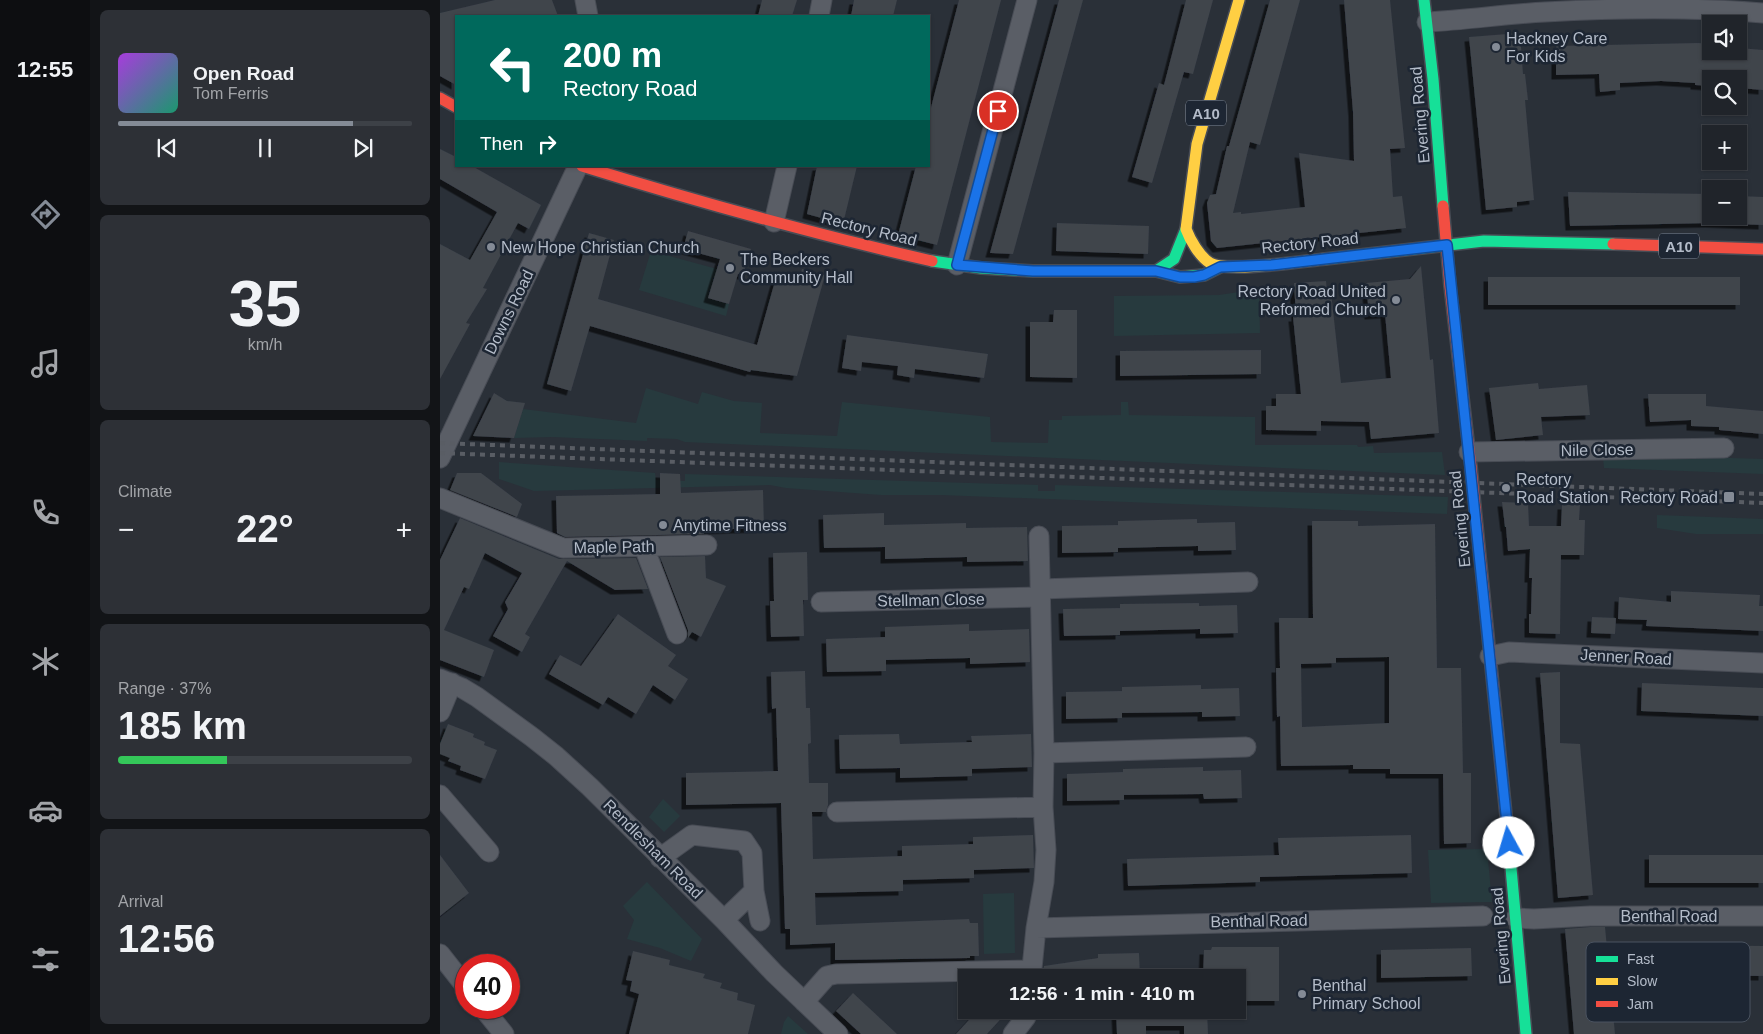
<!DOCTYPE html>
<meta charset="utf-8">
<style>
:root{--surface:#20242a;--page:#2d3036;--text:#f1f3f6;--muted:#a2a4a8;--line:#3d4147;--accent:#848b96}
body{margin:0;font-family:Helvetica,sans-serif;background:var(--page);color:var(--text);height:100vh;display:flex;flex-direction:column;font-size:19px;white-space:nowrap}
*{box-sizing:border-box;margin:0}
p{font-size:16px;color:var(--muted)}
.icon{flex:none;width:28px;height:28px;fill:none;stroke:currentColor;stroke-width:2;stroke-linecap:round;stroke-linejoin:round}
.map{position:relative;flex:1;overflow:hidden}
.side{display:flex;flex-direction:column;gap:10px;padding:10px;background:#121417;width:350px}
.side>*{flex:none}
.guide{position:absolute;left:15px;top:15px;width:475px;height:152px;border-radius:0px;box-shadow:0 1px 4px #0004,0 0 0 1px var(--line);background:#00695c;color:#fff;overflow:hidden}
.fabs{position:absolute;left:1262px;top:15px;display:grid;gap:10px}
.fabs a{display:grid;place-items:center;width:45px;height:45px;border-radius:0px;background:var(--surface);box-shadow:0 1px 4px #0004,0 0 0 1px var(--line);font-size:25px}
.speed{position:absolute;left:15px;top:954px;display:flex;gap:10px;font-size:25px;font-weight:700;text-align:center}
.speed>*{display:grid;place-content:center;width:65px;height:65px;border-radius:50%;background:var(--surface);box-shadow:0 1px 4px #0004,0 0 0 1px var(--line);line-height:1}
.speed .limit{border:8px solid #d22;background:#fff;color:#111}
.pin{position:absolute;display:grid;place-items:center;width:42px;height:42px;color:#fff;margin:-21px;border:2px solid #fff;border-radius:50%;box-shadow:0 1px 5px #0007}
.me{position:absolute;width:55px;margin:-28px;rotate:354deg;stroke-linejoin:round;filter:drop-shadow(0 0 4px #0008)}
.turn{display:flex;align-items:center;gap:18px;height:105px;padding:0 25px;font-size:22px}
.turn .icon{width:65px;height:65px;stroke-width:2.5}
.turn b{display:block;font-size:35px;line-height:42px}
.then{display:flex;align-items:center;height:48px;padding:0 25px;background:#0003;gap:10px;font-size:19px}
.big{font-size:38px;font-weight:700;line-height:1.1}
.side .widget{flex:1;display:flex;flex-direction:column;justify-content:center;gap:8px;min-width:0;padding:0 18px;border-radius:8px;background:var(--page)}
.side .dial{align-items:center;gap:0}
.dial b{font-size:65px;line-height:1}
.song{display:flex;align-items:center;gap:15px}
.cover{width:60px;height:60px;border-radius:8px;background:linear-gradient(135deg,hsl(280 70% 55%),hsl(160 70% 35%))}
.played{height:5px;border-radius:2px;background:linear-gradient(90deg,var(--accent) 80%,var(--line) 80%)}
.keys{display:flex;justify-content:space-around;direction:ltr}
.heat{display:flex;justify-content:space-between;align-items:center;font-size:28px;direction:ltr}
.charge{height:8px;border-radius:4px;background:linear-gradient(90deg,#34c759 37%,var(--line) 0)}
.trip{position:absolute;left:518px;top:969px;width:288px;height:50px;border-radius:0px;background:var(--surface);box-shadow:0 1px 4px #0004,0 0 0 1px var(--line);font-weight:700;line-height:50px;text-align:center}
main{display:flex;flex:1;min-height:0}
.tab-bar{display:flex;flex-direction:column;width:90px;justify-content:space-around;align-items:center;background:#0d0e11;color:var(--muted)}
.tab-bar .icon{width:35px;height:35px}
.tab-bar .selected{color:var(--accent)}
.tab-bar b{font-size:22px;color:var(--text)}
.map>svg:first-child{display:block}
.green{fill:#273a3e}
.building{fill:#3f444c;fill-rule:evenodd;filter:url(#shadow)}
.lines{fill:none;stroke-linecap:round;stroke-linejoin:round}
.street-casing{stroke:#484c55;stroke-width:21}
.fast-casing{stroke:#484c55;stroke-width:14}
.slow-casing{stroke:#484c55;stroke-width:14}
.jam-casing{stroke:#484c55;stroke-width:14}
.street{stroke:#5a5e66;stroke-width:19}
.fast{stroke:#16e098;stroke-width:11}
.slow{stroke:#ffcf43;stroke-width:11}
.jam{stroke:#f24e42;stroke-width:11}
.rail{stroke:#595d64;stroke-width:4;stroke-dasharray:5 5;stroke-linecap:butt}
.jam-bridge-casing{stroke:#484c55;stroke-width:14;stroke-linecap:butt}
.jam-bridge{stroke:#f24e42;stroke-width:11}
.route-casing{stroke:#114b97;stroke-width:12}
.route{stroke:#1a73e8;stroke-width:9}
.poi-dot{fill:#848b96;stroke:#1d2633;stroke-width:2}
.labels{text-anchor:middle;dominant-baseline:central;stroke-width:5;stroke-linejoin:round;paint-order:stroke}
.shield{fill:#1d2633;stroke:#878f9c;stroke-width:1}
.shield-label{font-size:15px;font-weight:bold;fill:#b4bcc9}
.poi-label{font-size:16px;fill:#b4bcc9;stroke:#1d2633;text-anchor:start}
.street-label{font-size:16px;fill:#b4bcc9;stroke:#1d2633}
.key{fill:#1d2633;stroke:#4a5360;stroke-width:1}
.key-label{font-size:14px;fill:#b4bcc9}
</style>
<main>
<nav class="tab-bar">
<b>12:55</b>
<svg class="icon selected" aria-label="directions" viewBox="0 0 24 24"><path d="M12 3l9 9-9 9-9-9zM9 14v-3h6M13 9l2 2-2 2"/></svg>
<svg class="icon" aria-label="music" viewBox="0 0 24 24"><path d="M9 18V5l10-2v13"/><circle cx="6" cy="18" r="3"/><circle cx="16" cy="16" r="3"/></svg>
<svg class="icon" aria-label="phone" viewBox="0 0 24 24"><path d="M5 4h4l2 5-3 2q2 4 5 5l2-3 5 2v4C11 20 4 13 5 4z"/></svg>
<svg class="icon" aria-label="climate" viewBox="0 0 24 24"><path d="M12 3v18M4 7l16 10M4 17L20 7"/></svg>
<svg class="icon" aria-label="car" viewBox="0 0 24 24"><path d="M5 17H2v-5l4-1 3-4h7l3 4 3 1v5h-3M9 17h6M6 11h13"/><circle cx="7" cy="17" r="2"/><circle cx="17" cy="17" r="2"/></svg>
<svg class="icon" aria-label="filters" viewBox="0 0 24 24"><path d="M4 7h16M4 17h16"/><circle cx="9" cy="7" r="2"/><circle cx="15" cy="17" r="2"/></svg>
</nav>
<section class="side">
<div class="widget">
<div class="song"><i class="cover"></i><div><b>Open Road</b><p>Tom Ferris</p></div></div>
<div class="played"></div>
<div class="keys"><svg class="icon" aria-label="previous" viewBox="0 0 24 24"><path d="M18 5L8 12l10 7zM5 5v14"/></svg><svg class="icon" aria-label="pause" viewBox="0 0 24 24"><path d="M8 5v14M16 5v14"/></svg><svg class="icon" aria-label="next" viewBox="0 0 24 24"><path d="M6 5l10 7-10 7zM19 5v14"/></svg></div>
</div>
<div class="widget dial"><b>35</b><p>km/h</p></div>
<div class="widget"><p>Climate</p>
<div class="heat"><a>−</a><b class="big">22°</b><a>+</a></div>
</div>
<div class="widget"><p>Range · 37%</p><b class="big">185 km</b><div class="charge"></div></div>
<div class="widget"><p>Arrival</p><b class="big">12:56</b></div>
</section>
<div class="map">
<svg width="1323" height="1034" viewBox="0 0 1323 1034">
<defs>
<filter id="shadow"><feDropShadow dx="-4.5" dy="4.5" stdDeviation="0" flood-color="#0009"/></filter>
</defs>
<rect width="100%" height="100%" fill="#2a3038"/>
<path class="green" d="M211,251L277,269L268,298L289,304L286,316L199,290Z
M819,289L820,333L674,336V296L779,295Z
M206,388L258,404L262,392L294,401L322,403L320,433L397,436L402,402L550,417L551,442L608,443L609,420H622V416L681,415V402H688L689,415L815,417V445H917L918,447L933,446L934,453L1002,452L1005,475L245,442L237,439L207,438V441L112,437L74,438L83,409L196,423Z
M1229,456L1323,459V474L1164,468L1163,457Z
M59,462L215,473L216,480L245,481V474L598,485V491H615V485L1008,497L1007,514L501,495H441L346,488L330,485L94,491L59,479Z
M1217,515L1323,519V534H1256L1217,528Z
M223,799L240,816L224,832L209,817Z
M1047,849L1052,902L991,903L988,850Z
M207,882L262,939L251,961L220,948L187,939L194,920L183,906Z
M574,893L575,953L544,954L543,894Z
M348,1016L368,1034H341L344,1022Z"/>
<path class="building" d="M55,0H112L118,16H16V85L0,76V13Z
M322,0H357L352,16H318Z
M414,0H457L453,16H411Z
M519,0H561L497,245L458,235L476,166H489V115Z
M619,0H643L573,254L551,253H550Z
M746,0H773L753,74L744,72L712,183L692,177L719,83L724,85Z
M830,0H860L820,145L810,142L793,213L801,212V214L865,207L859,153L914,161L913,112L904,0H950L965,148L950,149L953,197L962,196L966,228L777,248L771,241L767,203L770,195L776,194L787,146H789Z
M1080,33L1083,74H1085L1088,100H1085L1094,200L1077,202V207L1046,210L1029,37Z
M1258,43L1271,44V51H1299V48L1323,50V90L1299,88V79H1271V86L1255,85V83L1221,81L1180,83V90L1160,92L1159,74L1116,75V46Z
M0,149L16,157V166H32L101,205L89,229L78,223L43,288L47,289L26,323L30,324L0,379V244L30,260L57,212L0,179Z
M377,166H417L403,224L367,214Z
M1128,192L1271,194V216H1299V196L1323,197V225L1270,223L1130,226Z
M617,223L709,226L708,254L616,251Z
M248,231L311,249L303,275L298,274L289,304L268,298L280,259L243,249Z
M149,233L174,240L158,299L317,345L337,274L359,280L362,269L385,275L357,376L311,370L310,372L150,326L131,391L107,384Z
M981,266L990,360L993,359L999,433L931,439L929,422L881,421V431L826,430V406H836V394H861L853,317H856L854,283L886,281L887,292H891L901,383L951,378L945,314L929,315L926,283L970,279Z
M1048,277H1300V305H1048Z
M614,310H637V378L590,377V322H613Z
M407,335L548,354L544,378L475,369L474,378L457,375L458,366L422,362L421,371L402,368Z
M821,350V374L680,376V351Z
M1098,383L1099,389L1147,385L1150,415L1101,417L1103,435L1056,440L1049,388Z
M54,393L67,401L85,403L74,438L33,436Z
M1208,394H1266V406L1323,411V434L1279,430V427L1251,426V420L1210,422Z
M17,473H41L82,504L77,517L10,490Z
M220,473L240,474L241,493L323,490L324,528L264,530V534L125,537L117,533L116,496L220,494Z
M1062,502L1088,503L1089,526H1121L1122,505H1140L1139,520H1145L1144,555H1121L1120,634L1089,633V614H1091L1092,578H1089L1090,549L1068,551L1066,527H1065Z
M444,513V525L526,523V528L587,527L588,561L527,562V557L445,559V547L384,548L383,515Z
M20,518L119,559L196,558L208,589L175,590L127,561L85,634L90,637L82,652L53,636L68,609L65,602L82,573L45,553L29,589L24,587L4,630L54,650L44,677L0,660V560Z
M757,519V523L795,522L796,550L758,551V546L678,548V552L622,553V526L678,525V521Z
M872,521H918V526L995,524L997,668H1021L1023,773H1031V843L1004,844L1003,774H950V769H913V765L841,766L840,716L837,717L836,668H840L839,618H873ZM949,657V723L862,727L861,664L896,663V658Z
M367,552L368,600H363L364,636L331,637L330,601H334L333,553Z
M265,556L266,578L286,586L261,637L252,632L248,638V630L220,557Z
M1231,591L1320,595L1319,606H1323V631L1206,626L1207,620L1178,619L1179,597L1231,602Z
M759,603V606L797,605L798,633L760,634V629L680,631V635L624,636L623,609L680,608V604Z
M178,614L236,655L228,666L248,679L235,700L213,685L196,714L168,697L163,705L109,674L120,655L141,666Z
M1152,617L1176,618L1175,634L1151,633Z
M529,624V631L589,629L590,662L530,664V658L446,660V671L387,672L386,639L445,637V627Z
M365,671L366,708H370L371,743L368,744L369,783H388V805L386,812H372L373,859L462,856V846L533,844V837L593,835L594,868L534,870V878L463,880V891L375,893L376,925L529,919L530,923H538L539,956H530V958L395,960V943L350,945V929H345L341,803L246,805V773L338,771L336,708L332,709L331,672Z
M1120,672V743L1140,744L1153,895L1118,898L1100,673Z
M1202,683L1323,688V716L1201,711Z
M761,685V689L799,688L800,716L762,717V712L682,713V718L626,719V692L682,691V687Z
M8,724L34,734L33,737L45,742L44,745L57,750L45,779L20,770L21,766L8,761L10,758L0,754V744Z
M459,734L460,744L532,742L531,736L591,734L592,767L532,769V776L460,778V768L400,769L399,735Z
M763,767V771L801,770L802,798L764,799L763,794L684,795V800L627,801V774L683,772V769Z
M971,835L972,873L820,877V882L688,886L687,859L839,855L838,838Z
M0,855L29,893L0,916Z
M1209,855H1323V883H1209Z
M1150,927H1165L1175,1034H1134L1125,929Z
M1243,945L1323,946V976L1243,975Z
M772,947H839V1001H796V978H763L764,950H771Z
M1031,948L1032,976L941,978V950Z
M193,951L230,960L229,965L265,974L263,978L282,983L280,988L298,993L297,1000L315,1005L308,1034H189L199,994L190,991L192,981L186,980Z
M699,953L700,978H602L604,966L658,958V954Z
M413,993L457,1034H421L396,1011Z
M538,1010H569L547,1034H516Z
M676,1010H767L768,1034H744V1026H706V1034H677Z"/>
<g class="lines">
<g class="street-casing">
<path id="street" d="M145,0L148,16
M379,16L382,0
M987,22C1027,20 1066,14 1105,12C1178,8 1250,7 1323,13
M334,222L347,166
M517,265L587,0
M1029,452L1284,448
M0,458L138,166
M0,498L123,548L267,545
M204,547L237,634
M601,589L808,582
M381,602L601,597
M1050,656L1069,652L1323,663
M0,679L22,688L37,697L92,737L116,756L150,787L284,920L334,973L398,1034
M0,712L12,683
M604,753L806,747
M0,795L49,852
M397,812L603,807
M220,858L252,835L304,841L312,853L314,891L320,921
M1076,918L1094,919L1150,916H1323
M284,920L314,891
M596,928L1043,916
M0,954L26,987
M591,978L596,928L604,882L606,850L603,807L604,753L599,536
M364,1002L387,976L396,974L591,970
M43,1008L64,1034
M573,1034L586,1017L587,1010"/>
</g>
<g class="fast-casing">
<path id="fast" d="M984,0L993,79L1003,206
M885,259L1044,241L1173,244
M492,261L541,268L593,271H716L740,277L764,275L780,267
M716,271L734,259L746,229
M1068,835L1086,1034"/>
</g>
<g class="slow-casing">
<path id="slow" d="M799,0L757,144L746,229C750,240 760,257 770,263C786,273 864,261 885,259"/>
</g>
<g class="jam-casing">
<path id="jam" d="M0,98L16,107
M142,166C258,202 374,234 492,261
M1003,206L1010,286L1031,467
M1173,244L1323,249
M1035,507L1068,835"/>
</g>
<use href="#street" class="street"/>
<use href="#fast" class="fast"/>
<use href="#slow" class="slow"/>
<use href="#jam" class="jam"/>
<path class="rail" d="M0,443L1323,494
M0,453L1323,503"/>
<g class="jam-bridge-casing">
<path id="jam-bridge" d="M1031,467L1035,507"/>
</g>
<use href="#jam-bridge" class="jam-bridge"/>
</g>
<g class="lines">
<g class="route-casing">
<path id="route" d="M558,111L517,265L593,271H716L740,277H754L764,275L780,267L832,265L1007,245L1069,843"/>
</g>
<use href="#route" class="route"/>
</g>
<g class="poi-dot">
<circle cx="1056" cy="47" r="5"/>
<circle cx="51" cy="247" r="5"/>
<circle cx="290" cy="268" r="5"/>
<circle cx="956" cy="300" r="5"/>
<circle cx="1066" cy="488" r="5"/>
<rect x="1283" y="491" width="12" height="12" rx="2.5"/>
<circle cx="223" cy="525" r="5"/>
<circle cx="862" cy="994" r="5"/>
</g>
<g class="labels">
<g class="shield">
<rect x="746" y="100.5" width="40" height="25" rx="4"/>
<rect x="1219" y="233.5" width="40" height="25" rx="4"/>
</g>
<g class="shield-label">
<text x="766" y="113">A10</text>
<text x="1239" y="246">A10</text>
</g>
<g class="poi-label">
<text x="1066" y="38">Hackney Care<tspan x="1066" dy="18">For Kids</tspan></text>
<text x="61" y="247">New Hope Christian Church</text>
<text x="300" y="259">The Beckers<tspan x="300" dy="18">Community Hall</tspan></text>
<text x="946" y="291" text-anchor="end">Rectory Road United<tspan x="946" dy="18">Reformed Church</tspan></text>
<text x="1076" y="479">Rectory<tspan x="1076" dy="18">Road Station</tspan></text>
<text x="1278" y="497" text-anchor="end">Rectory Road</text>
<text x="233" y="525">Anytime Fitness</text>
<text x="872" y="985">Benthal<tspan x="872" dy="18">Primary School</tspan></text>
</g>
<g class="street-label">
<text transform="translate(980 115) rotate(-95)">Evering Road</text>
<text transform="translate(429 229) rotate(14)">Rectory Road</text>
<text transform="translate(870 243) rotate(-6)">Rectory Road</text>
<text transform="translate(69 312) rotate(-64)">Downs Road</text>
<text transform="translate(1157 450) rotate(-1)">Nile Close</text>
<text transform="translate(1020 519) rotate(-96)">Evering Road</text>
<text transform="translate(174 547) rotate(-1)">Maple Path</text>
<text transform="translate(491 600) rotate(-1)">Stellman Close</text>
<text transform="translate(1186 657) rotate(3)">Jenner Road</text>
<text transform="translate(213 849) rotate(45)">Rendlesham Road</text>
<text x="1229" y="916">Benthal Road</text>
<text transform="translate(819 921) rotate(-1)">Benthal Road</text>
<text transform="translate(1061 936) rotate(-95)">Evering Road</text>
</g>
</g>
<rect x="1146" y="942" width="164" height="80" rx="8" class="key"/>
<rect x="1156" y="956" width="22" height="6" fill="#16e098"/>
<rect x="1156" y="978" width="22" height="7" fill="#ffcf43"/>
<rect x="1156" y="1001" width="22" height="6" fill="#f24e42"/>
<g class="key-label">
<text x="1187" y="964">Fast</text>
<text x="1187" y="986">Slow</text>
<text x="1187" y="1009">Jam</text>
</g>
</svg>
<div class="fabs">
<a><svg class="icon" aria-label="sound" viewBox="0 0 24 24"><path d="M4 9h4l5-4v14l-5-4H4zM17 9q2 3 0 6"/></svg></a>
<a><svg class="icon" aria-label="search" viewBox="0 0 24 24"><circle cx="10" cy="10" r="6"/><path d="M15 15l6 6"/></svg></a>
<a>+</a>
<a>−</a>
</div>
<div class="speed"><div class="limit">40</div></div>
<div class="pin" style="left:558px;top:111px;background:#d93025"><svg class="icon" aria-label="arrive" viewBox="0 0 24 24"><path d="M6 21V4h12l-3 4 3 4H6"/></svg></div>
<svg class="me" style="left:1069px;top:843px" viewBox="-20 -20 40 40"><circle r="19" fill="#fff"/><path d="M0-13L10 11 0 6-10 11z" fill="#1a73e8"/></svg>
<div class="trip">12:56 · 1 min · 410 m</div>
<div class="guide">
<div class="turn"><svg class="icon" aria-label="left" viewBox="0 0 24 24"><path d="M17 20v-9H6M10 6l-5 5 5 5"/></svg><div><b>200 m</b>Rectory Road</div></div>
<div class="then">Then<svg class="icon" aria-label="right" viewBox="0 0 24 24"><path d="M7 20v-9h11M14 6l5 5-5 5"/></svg></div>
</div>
</div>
</main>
